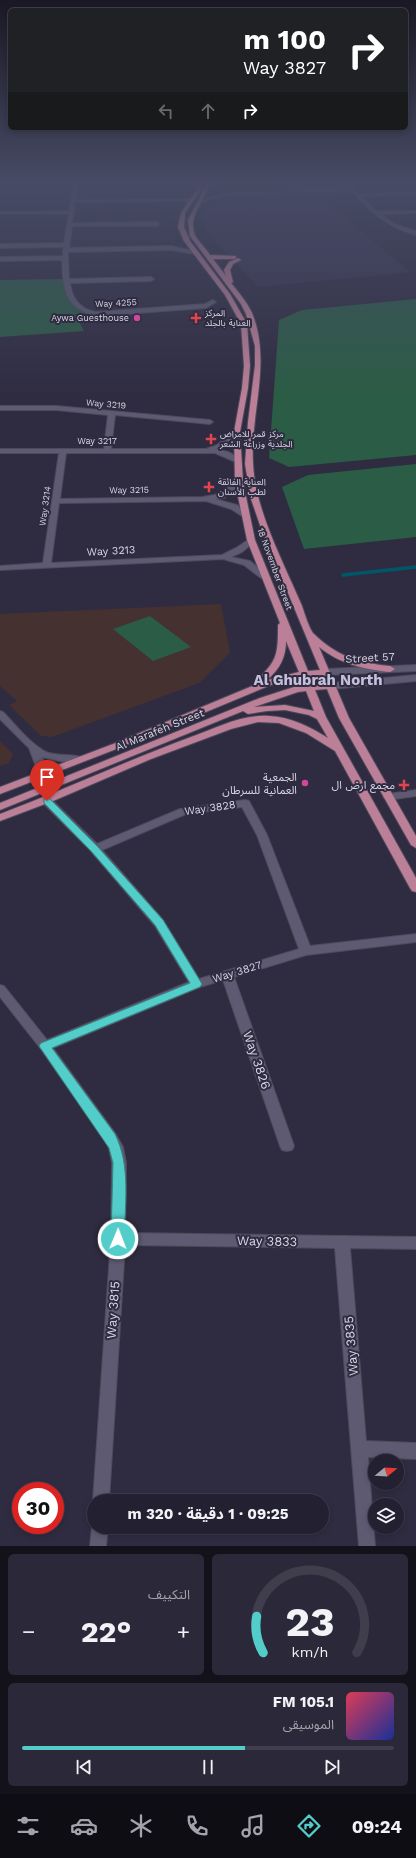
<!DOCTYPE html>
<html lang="ar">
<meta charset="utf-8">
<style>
:root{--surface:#232131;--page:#2b2939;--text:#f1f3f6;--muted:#a3a3ab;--line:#403e4d;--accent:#53cdca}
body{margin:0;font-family:"Work Sans","Noto Sans Arabic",sans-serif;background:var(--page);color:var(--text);direction:rtl;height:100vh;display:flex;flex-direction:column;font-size:15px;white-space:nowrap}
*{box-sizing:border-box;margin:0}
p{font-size:13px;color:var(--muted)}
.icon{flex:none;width:22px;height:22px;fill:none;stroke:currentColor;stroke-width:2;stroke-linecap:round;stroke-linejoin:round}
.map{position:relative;height:1546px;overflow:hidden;direction:ltr}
.panel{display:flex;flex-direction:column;gap:8px;padding:8px;background:#13121b;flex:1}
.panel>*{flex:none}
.hud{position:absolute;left:8px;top:8px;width:400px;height:122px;border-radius:6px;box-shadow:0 2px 6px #0003,0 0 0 1px var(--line);direction:rtl;background:#202124;color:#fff;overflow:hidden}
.needle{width:26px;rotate:72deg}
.tools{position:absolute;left:368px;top:1454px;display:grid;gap:8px}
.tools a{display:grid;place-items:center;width:36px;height:36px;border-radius:50%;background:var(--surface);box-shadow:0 2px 6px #0003,0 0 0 1px var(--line);font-size:20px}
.speed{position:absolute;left:12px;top:1482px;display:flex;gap:8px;font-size:20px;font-weight:700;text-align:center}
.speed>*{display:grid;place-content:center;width:52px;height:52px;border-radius:50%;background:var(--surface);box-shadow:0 2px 6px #0003,0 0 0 1px var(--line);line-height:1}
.speed .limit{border:6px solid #d22;background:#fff;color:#111}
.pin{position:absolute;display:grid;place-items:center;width:34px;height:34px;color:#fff;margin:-41px -17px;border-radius:50% 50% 50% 0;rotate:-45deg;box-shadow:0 0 4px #0007}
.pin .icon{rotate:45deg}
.me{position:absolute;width:44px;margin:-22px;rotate:1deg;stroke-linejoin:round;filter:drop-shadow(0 0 3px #0008)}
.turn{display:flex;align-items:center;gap:14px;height:84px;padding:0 16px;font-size:18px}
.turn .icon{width:52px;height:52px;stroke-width:2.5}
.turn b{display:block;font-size:28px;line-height:34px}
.lanes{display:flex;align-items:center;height:38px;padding:0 16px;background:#0003;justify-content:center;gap:20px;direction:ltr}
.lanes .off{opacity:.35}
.big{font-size:30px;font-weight:700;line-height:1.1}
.panel .card{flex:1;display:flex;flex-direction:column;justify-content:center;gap:6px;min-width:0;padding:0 14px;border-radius:6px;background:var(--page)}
.panel .dial{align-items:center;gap:0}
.dial svg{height:104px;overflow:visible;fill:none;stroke:var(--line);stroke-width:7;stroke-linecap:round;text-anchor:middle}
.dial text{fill:var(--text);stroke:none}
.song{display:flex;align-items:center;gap:12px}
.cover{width:48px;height:48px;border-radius:6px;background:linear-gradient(135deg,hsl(350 70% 55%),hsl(230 70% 35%))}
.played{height:4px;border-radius:2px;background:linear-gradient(90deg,var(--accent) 60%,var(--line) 60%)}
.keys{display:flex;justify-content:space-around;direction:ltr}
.heat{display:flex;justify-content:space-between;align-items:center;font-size:22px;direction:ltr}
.panel .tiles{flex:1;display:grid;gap:8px;grid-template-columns:1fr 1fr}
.card:last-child{grid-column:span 2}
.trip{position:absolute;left:87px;top:1494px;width:242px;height:40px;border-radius:20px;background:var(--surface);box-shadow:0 2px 6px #0003,0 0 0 1px var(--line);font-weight:700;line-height:40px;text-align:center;direction:rtl}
.menu{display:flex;height:64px;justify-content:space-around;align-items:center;background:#0e0d14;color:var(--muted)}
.menu .icon{width:28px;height:28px}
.menu .active{color:var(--accent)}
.menu b{font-size:18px;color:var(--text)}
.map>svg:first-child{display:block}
.built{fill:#38334f}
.education{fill:#45312f}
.green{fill:#2b5c45}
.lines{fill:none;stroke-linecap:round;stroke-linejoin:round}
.stream{stroke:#005769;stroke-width:3.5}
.street-casing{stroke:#4e4a5c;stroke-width:2}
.secondary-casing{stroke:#4e4a5c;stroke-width:2}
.primary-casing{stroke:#4e4a5c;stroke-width:2}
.street{fill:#5d5a72;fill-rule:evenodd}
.secondary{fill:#5d5a72;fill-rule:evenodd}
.primary{fill:#bb7f97;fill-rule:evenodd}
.route{fill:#53cdca;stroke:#368583}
.hotel-dot{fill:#d1479c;stroke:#2f2c41;stroke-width:1.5}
.health-dot{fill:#e0444e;stroke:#2f2c41;stroke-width:1.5}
.labels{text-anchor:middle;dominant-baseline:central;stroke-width:4;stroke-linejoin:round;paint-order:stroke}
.far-street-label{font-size:9px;fill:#d8d6e4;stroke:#2f2c41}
.far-poi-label{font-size:9px;fill:#d8d6e4;stroke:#2f2c41;text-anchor:start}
.street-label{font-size:11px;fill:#d8d6e4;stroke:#2f2c41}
.poi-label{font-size:11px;fill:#d8d6e4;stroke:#2f2c41;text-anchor:end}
.near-street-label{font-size:13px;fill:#d8d6e4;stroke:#2f2c41}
.district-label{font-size:15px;font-weight:bold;fill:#c4c0dc;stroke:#2f2c41}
</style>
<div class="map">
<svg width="416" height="1546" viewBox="0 0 416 1546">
<rect width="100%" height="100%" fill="#2f2c41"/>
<path class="built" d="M316,193L410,272L258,287L207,232L202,212L226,196Z"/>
<path class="education" d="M221,604L230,653L199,683L52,737L41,736L9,705L17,701L0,686V614Z
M0,741L13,754L9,763L2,766L0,765Z"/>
<path class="green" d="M218,181H309L317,189L224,192L219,191Z
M63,279L80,309L87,313L75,314L84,331L0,337V280Z
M416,299V455L289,467L269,458L279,320L302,310Z
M416,464V537L304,549L282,487L308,475Z
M150,616L191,647L153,661L113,629Z"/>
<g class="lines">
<path class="stream" d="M343,575L416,567"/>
<g class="street-casing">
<path id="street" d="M74,181H78L76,200L192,199L194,200L192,201L75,202L72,223L157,222L160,224L157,226H72L69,250L66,252L63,250L64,247L0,248V244L64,243L69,214H0V212L69,211Z
M187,181H194L201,184L199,185Z
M342,181H346L359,194L416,192V194L362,197L376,211H416V213L380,214L394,224L416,231V235C388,227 370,212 351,191L228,195L200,202L198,201L228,193L349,189Z
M65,256L68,258L69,279L151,277L154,279L151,281L70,283C72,299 80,309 96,312L205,304L213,300L216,302L206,308L96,316C63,308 63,287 62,258Z
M0,406H56L210,420L213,422L210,424L115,415L111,449H206L217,445L235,431H239V433L221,447L216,449L228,452L241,459V463H238L215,453H66L60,499L203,497L219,494L239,480H242V484L224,498L215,499L237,505L249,516L245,518L231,509L206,501L59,503L51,563L222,555L236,548L251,538L255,540L254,542L242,552L231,557L250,561L268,576L264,578H261L244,565L223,559L0,570V566L43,563L59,453H0V449H104L108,415L56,410H0Z
M0,711L3,712C16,725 29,743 46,752C56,757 79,753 85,759C78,766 51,760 42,757L45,764L41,776L36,779L32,778L31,776L35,764L29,748L0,719Z
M416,790V796L388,800L383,797L388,794Z
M47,798L51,799L97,844L180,809L245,800L249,801L267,835L310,946L416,934V942L306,955L234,977L294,1146L292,1150L287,1151L282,1150L280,1146L223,980L200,987L53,1048L115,1133L123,1147L126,1163L125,1233L416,1237V1249L350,1248L366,1441L416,1443V1459L368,1457L375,1546H359L335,1248L125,1245L109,1501H94V1504L93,1501L111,1239L112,1163L109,1148L105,1141L41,1049L0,997V985L4,986L47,1040L189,982L155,926L91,851L43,803L42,801L43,799ZM242,807L257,835L299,949L199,979L163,920L102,850L186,814Z
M94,1521V1527H108L106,1546H90L92,1527Z"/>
</g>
<g class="secondary-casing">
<path id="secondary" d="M171,246L198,252L195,254L171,250L68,252V258L65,260L0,261V257L63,256V250L66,248Z
M416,665V671L326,675L321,672L326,669Z
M416,675V681L331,689L326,686L331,683Z"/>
</g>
<g class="primary-casing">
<path id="primary" d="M198,181H202L200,191L185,213L184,227L190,241L230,294L247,324L250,366L248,388L240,432L243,482L255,540L308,671L320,670L261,528L251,499L245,464L248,422L255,365V346L246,314L241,304L190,236L188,220L201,196L206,181H210C207,199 185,218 196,237C200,243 206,249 210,255L236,256V258L234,259H213L226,276L224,270L229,262L238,258L241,260L233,264L230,270L233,282L231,283C239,293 247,302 252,313C272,362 250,413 253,463C255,511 284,563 302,606C304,612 310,631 314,634C336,656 359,663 390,666L395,669L390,672C363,669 340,664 319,647L349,718L416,836V848L411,845L339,718L327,689L315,690L326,717L416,878V892L412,891L410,888L335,751L306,733L279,723L258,722L231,729L151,759L53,801L0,821V814C64,790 126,761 191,737C216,728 242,714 269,716C291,717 310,727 328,738L317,719L309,715L285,710L267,711L248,714L243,711L0,810V803L260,698L294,687L304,686L301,678L278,682L119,748L0,794V787L113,744L257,684L254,682L256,680C278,662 278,652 278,625L280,623L247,540L235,482L234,432L242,388L244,366L241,324L225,295L184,241L178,227L181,213L196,191ZM286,641L299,672L267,680C280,669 286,657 286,641ZM322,675L325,684L313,685L310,677ZM306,691L314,711L285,705L254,707L298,692Z"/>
</g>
<use href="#street" class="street"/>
<use href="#secondary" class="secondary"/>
<use href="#primary" class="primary"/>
</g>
<linearGradient id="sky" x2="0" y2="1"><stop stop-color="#1a1824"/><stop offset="0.46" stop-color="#474b65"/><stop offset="1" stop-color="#474b65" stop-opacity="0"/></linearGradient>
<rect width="416" height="397" fill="url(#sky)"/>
<path class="route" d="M47,798L50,799L98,847L163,920L202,984L200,987L52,1048L115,1134C131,1166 125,1204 124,1239L122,1243L118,1244L113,1243L111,1239L113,1163L109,1148L39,1046L41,1043L190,983L155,925L91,851L44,803V799Z"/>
<g class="hotel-dot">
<circle cx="137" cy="318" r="4"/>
<circle cx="305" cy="783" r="4"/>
</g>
<g class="health-dot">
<path d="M194 312h4v4h4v4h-4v4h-4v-4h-4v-4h4z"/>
<path d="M209 433h4v4h4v4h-4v4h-4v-4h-4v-4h4z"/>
<path d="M207 481h4v4h4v4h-4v4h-4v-4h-4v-4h4z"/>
<path d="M402 779h4v4h4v4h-4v4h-4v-4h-4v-4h4z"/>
</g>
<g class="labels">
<g class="far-street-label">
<text transform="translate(116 303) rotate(-3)">Way 4255</text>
<text transform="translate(106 404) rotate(5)">Way 3219</text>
<text x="97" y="441">Way 3217</text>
<text transform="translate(129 490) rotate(-1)">Way 3215</text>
<text transform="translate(45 506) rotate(-82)">Way 3214</text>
<text transform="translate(275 569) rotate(70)">18 November Street</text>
</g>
<g class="far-poi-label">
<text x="205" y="313">المركز<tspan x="205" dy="10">العناية بالجلد</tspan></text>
<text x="129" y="318" text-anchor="end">Aywa Guesthouse</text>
<text x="220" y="434">مركز قمر للامراض<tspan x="220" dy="10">الجلدية وزراعة الشعر</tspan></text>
<text x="218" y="482">العناية الفائقة<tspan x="218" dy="10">لطب الأسنان</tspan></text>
</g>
<g class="street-label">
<text transform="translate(111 551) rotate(-3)">Way 3213</text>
<text transform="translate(370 658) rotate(-3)">Street 57</text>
<text transform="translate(160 730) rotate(-22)">Al Marafeh Street</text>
<text transform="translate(210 808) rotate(-8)">Way 3828</text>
<text transform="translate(237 972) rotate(-17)">Way 3827</text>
</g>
<g class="poi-label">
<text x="297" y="777">الجمعية<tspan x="297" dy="13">العمانية للسرطان</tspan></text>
<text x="395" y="785">مجمع ارض ال</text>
</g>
<g class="near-street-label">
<text transform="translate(257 1060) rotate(71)">Way 3826</text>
<text transform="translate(267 1241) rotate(1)">Way 3833</text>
<text transform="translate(113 1310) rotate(-86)">Way 3815</text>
<text transform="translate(351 1346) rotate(-95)">Way 3835</text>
</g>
<g class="district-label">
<text x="318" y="680">Al Ghubrah North</text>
</g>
</g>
</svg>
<div class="tools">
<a><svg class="needle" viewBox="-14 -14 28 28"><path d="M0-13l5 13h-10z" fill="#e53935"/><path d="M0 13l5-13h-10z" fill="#a3a3ab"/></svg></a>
<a><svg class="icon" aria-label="layers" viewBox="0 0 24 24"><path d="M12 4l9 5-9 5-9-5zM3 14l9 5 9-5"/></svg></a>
</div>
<div class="speed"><div class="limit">30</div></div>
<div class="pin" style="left:47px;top:801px;background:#d93025"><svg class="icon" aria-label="arrive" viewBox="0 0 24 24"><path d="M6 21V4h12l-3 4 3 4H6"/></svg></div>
<svg class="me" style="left:118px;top:1239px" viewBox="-20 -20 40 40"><circle r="17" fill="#53cdca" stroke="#fff" stroke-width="3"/><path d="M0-11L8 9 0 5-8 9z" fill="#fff"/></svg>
<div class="trip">09:25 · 1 دقيقة · 320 m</div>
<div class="hud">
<div class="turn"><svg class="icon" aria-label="right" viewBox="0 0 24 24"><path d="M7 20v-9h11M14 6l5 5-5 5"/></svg><div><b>100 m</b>Way 3827</div></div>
<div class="lanes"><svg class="icon off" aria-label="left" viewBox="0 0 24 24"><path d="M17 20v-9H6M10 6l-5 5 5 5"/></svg><svg class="icon off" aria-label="ahead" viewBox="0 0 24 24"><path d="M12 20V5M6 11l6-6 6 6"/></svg><svg class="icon" aria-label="right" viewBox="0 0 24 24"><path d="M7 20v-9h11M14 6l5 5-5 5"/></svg></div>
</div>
</div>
<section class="panel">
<div class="tiles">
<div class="card dial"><svg viewBox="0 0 100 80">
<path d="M14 69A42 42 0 1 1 86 69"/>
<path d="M14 69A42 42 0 0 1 9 41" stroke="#53cdca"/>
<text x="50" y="56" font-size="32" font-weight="700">23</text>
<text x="50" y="72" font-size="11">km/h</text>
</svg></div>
<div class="card"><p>التكييف</p>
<div class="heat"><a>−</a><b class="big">22°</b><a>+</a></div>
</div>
<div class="card">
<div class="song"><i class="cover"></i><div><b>105.1 FM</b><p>الموسيقى</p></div></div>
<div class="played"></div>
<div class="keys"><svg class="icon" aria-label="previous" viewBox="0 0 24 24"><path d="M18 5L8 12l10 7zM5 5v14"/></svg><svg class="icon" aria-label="pause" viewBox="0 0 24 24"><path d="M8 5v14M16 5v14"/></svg><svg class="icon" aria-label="next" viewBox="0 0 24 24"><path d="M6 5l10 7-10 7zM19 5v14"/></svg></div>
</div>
</div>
</section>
<nav class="menu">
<b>09:24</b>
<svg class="icon active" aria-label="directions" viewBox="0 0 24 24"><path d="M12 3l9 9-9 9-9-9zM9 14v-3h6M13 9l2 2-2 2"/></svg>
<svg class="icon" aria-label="music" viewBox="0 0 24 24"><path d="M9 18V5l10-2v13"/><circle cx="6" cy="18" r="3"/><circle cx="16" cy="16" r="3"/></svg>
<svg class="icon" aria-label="phone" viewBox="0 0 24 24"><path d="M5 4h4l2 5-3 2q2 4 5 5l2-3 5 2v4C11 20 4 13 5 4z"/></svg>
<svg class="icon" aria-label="climate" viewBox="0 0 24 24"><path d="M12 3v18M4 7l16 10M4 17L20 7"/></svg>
<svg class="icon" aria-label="car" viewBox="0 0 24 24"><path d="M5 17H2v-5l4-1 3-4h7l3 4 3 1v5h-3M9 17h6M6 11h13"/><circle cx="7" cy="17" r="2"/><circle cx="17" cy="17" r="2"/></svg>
<svg class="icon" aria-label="filters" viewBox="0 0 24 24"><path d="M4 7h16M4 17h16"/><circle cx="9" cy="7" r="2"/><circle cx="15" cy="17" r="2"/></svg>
</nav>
